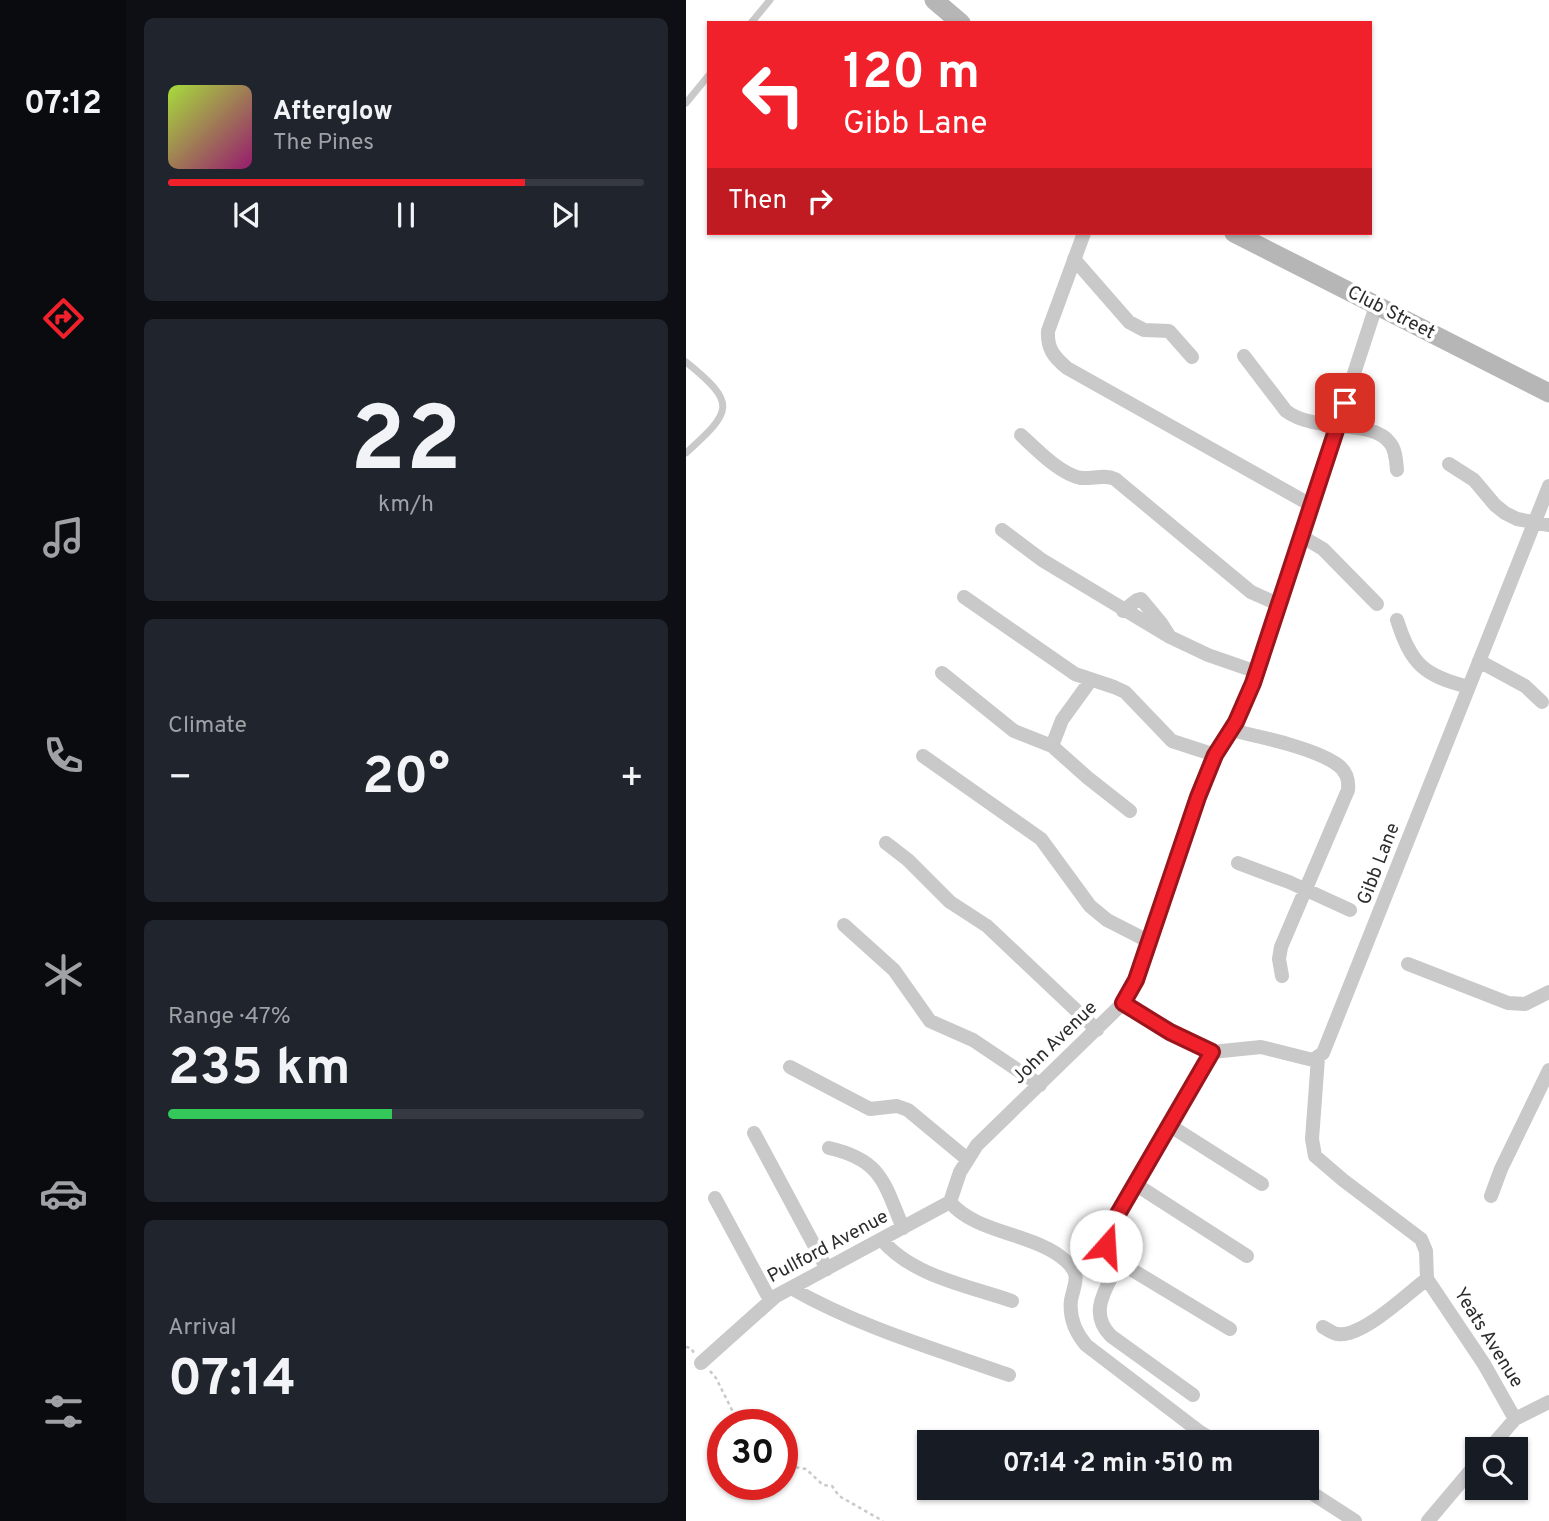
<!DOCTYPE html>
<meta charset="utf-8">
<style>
:root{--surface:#171b24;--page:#20242c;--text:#f1f3f6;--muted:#9ea1a6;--line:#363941;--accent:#f0212b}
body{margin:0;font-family:Overpass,sans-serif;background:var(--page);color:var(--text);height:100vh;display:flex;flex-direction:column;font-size:26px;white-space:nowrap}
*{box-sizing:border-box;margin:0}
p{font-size:23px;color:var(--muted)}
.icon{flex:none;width:38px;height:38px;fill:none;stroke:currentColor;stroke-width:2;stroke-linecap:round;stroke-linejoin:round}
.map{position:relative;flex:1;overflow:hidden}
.drawer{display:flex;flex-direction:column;gap:18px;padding:18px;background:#0d0f14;width:560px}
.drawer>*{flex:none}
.hud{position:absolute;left:21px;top:21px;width:665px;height:214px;border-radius:0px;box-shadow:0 2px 5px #0004;background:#f0212b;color:#fff;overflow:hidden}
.tools{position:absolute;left:779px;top:1437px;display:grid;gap:14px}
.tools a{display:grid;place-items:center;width:63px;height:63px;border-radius:0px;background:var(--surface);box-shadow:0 2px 5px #0004;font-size:35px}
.speed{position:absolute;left:21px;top:1409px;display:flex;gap:14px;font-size:35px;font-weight:700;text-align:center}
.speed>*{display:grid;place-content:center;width:91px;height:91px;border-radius:50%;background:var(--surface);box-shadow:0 2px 5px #0004;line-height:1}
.speed .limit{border:10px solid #d22;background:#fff;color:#111}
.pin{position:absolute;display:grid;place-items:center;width:60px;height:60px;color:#fff;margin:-30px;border-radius:14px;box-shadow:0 4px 10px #0006}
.me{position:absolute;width:77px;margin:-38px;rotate:19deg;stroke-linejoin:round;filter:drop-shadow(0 0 5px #0008)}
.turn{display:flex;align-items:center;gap:24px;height:147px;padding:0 21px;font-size:32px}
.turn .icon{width:91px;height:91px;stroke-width:2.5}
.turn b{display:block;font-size:49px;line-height:60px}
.then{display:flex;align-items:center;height:66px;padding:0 21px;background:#0003;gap:14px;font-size:26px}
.big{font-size:52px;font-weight:700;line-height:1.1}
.drawer .tile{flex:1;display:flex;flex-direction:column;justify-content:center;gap:10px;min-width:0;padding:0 24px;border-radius:10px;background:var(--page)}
.drawer .dial{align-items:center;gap:0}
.dial b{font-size:91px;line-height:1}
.song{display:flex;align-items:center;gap:21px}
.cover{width:84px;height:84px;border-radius:10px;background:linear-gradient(135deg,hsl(80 70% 55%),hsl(320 70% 35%))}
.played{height:7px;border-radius:4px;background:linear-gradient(90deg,var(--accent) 75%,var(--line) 75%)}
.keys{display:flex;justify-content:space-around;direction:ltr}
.heat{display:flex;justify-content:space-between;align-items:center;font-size:38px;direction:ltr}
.charge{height:10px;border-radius:5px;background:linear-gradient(90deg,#34c759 47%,var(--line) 0)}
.trip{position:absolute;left:231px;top:1430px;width:402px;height:70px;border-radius:0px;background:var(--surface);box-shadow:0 2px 5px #0004;font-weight:700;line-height:70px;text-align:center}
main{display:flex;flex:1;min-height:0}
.menu{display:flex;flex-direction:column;width:126px;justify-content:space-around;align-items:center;background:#090b0e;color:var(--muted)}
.menu .icon{width:49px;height:49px}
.menu .active{color:var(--accent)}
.menu b{font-size:32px;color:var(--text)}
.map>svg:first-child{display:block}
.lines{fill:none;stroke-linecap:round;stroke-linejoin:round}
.path{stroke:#c9c9c9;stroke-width:2.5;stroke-dasharray:3.5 3.5;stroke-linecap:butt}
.lane{stroke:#c9c9c9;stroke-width:7}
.street{stroke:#c9c9c9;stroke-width:14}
.secondary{stroke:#b6b6b6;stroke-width:19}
.route-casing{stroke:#9c151c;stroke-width:18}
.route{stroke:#f0212b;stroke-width:12}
.labels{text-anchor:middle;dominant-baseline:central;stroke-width:7;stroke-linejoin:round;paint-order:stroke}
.street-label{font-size:19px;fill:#2c2c2c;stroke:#fff}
</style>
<main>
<nav class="menu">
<b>07:12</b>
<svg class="icon active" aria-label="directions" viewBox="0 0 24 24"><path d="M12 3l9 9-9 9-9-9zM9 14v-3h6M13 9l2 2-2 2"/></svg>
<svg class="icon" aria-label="music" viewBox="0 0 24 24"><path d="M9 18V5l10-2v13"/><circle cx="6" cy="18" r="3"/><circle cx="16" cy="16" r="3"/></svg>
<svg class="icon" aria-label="phone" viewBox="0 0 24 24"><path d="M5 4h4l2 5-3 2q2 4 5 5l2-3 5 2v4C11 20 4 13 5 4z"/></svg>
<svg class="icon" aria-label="climate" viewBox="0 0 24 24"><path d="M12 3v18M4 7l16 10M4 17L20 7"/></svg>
<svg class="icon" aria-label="car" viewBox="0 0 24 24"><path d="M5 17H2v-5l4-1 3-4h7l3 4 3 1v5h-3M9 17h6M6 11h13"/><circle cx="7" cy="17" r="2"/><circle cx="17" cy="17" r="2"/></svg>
<svg class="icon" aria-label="filters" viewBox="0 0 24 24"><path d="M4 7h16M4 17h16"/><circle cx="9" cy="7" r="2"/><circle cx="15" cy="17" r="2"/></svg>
</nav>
<section class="drawer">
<div class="tile">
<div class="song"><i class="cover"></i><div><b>Afterglow</b><p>The Pines</p></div></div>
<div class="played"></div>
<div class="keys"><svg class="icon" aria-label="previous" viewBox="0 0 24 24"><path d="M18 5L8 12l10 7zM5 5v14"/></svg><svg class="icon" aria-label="pause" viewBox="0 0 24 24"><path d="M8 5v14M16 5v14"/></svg><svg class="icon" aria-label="next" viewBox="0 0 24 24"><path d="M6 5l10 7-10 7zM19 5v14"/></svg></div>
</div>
<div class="tile dial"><b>22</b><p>km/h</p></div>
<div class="tile"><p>Climate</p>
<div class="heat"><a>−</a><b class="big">20°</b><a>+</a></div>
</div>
<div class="tile"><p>Range · 47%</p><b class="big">235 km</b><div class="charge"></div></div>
<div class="tile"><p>Arrival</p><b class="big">07:14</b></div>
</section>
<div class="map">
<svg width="863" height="1521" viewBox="0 0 863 1521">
<rect width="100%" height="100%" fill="#fff"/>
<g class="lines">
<path class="path" d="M0,1347L5,1348L8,1353
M24,1371L30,1378L53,1424
M96,1465L120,1469L137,1485L146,1486L153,1496L197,1521"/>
<path class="lane" d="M65,23L84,0
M0,103L23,75
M0,362C52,404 46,411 0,453"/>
<path class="street" d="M398,233L362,331C361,349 368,357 381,368L625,505
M388,259L443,322L458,330L483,331L506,357
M558,356L600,411C631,434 687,418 704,443C710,450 710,461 711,470
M335,435C350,449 374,474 395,478C407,479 418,474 429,479L565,592L594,605
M763,464L788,480L809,505L819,513L831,519L863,525
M316,530L356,560L484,637
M615,536L637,549L691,604
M278,597L389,674L428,687L439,692L486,741L529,755
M437,611L451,600L455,599L475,623L484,637L522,655L571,672
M711,620C725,664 738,676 783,687
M793,661L839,686L856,702
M256,673L328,731L366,746L402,778L444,811
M545,730C574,737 629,748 652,765C661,772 663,780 662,790L595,947L593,959L596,976
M366,746L376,720L405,680
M237,756L355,839L404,906L421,920L464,942
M200,843L222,860L264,902L301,926L411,1030
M552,863L603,882L664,910
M158,925L208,970L244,1021L287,1040L354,1085
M722,964L822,1003L839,1004L863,992
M437,1003L484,1032L526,1052L575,1047L627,1060L637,1053L863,486
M526,1052L422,1231C415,1243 423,1253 433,1262L544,1329
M632,1058L626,1139L629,1156L657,1180L735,1239L740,1251L741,1279C722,1293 676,1338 652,1334C647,1334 641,1329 637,1327
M104,1067L184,1109L211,1106L222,1110L281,1159
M483,1125L576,1184
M68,1133L141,1269
M143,1148C196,1160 198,1183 217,1228
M449,1184L561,1256
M805,1196L815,1169L863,1070
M29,1198L84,1300
M264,1202L274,1172L291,1145L437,1003C450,984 457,962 464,940C481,893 495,845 511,798C526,757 550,722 567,683L690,306
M264,1202C290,1234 350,1233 380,1261C396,1275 388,1284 385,1300C383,1317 390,1333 400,1345L514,1432L530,1442
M196,1240C226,1276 283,1286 326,1301
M433,1262C421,1288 401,1312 425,1336L507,1395
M741,1279L798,1364L829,1419
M105,1288C173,1327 249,1349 323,1375
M15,1363L90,1296L264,1202
M803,1449L829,1419L863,1402
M618,1488L669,1521
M742,1521L791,1463"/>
<path class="secondary" d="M248,0L275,23
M548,233L863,393"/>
</g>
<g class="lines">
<g class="route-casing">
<path id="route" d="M420,1246L419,1236L422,1231L526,1052L484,1032L437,1003L450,980L512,797L529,755L550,722L567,683L659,403"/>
</g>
<use href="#route" class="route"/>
</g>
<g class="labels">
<g class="street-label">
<text transform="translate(705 313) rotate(27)">Club Street</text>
<text transform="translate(693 864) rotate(-69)">Gibb Lane</text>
<text transform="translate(369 1043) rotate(-44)">John Avenue</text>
<text transform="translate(142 1247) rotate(-28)">Pullford Avenue</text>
<text transform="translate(802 1338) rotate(58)">Yeats Avenue</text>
</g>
</g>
</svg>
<div class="tools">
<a><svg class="icon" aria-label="search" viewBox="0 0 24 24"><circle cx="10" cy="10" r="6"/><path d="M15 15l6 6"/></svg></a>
</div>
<div class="speed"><div class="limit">30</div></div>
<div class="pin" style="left:659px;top:403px;background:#d93025"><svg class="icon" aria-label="arrive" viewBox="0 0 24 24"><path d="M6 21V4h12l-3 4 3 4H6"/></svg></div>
<svg class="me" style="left:420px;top:1246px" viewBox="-20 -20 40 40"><circle r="19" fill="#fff"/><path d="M0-13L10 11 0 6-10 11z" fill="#f0212b"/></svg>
<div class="trip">07:14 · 2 min · 510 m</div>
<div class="hud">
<div class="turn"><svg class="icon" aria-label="left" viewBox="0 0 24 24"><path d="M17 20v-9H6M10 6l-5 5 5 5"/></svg><div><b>120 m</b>Gibb Lane</div></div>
<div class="then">Then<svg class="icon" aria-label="right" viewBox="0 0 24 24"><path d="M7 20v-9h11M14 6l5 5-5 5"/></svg></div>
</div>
</div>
</main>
